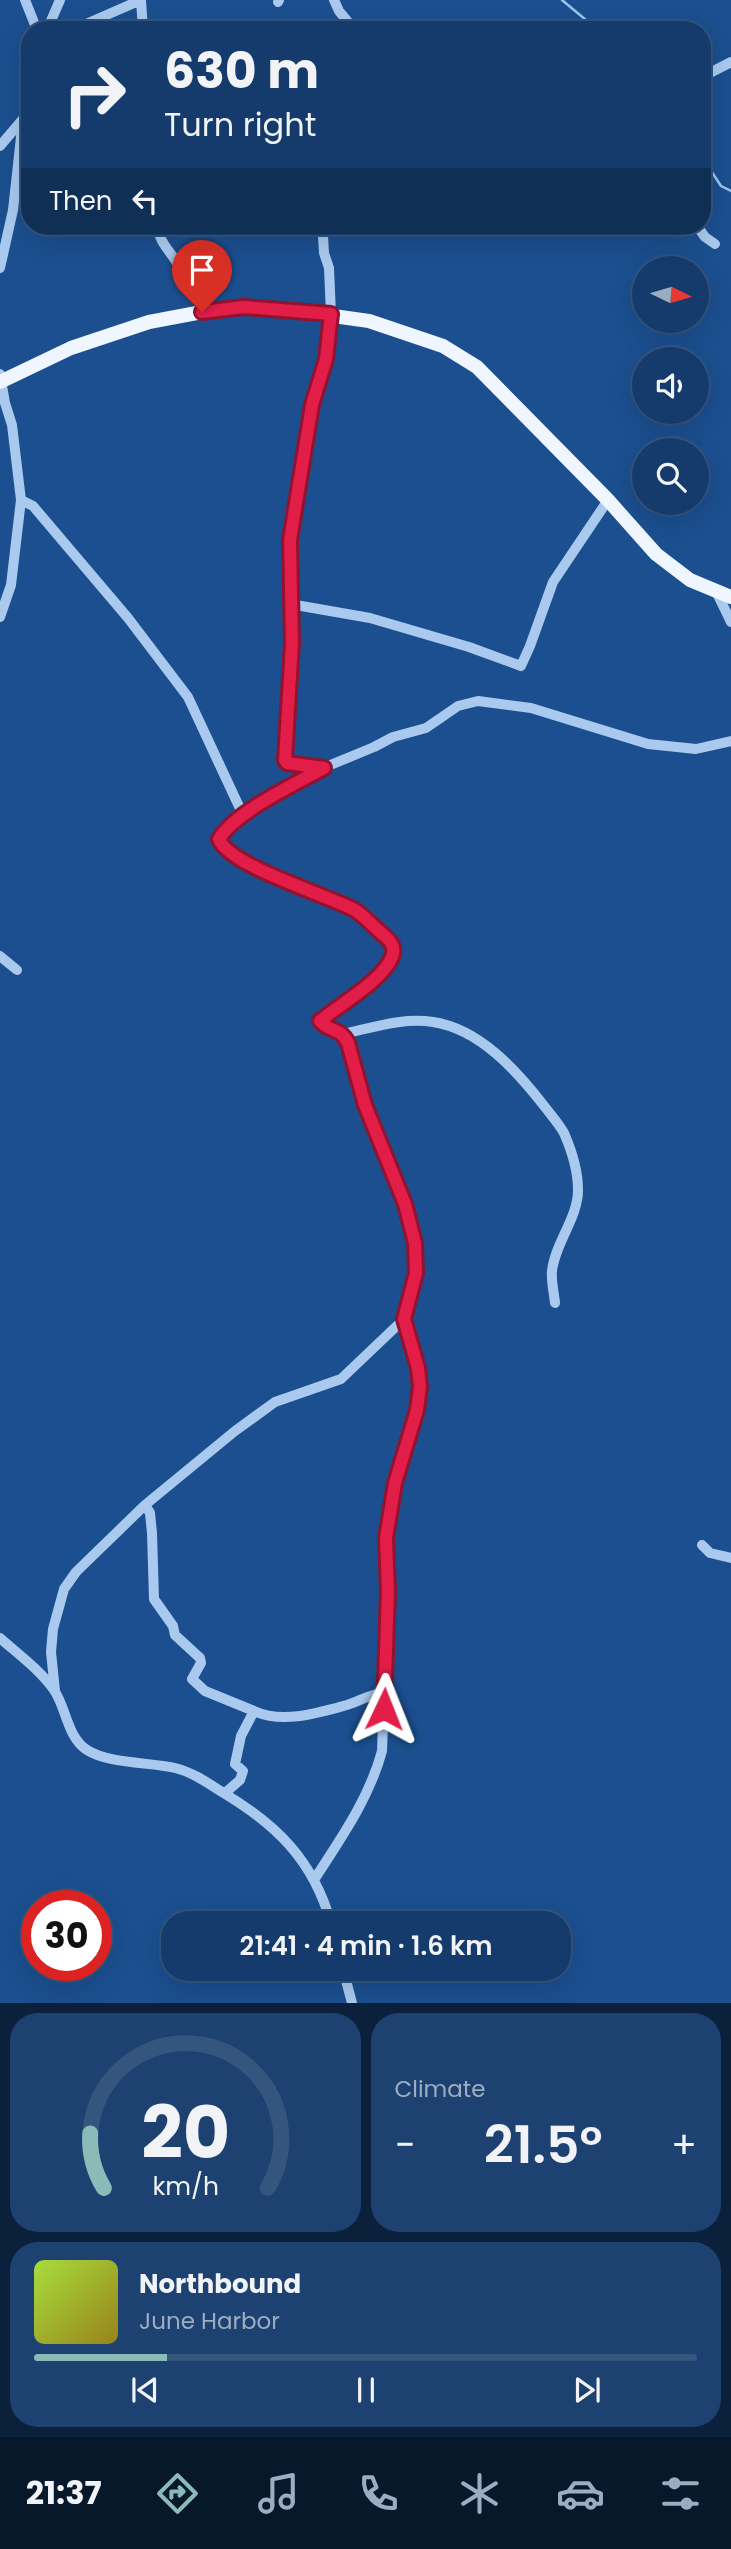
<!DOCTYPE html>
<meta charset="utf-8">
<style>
:root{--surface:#143b6b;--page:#1d4271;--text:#f1f3f6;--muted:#9dadc1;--line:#33557e;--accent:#8bbbb9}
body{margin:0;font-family:Poppins,sans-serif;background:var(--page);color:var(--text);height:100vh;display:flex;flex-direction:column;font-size:26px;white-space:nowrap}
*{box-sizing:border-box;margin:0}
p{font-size:23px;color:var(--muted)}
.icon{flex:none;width:38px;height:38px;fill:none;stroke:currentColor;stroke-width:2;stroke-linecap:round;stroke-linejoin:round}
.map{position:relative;height:2003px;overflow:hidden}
.sheet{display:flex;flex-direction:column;gap:10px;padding:10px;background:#0b203b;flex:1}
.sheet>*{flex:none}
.guide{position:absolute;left:21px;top:21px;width:690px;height:214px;border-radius:28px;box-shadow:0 7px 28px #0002,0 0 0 2px var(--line);background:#143b6b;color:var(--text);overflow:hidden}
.needle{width:46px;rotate:95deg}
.buttons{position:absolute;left:632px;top:256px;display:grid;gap:14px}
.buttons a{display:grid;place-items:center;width:77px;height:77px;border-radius:50%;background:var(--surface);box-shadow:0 7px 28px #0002,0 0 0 2px var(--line);font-size:35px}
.speed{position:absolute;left:21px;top:1890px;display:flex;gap:14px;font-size:35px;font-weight:700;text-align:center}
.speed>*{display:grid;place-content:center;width:91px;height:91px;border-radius:50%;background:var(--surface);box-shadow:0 7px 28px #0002,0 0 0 2px var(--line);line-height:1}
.speed .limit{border:10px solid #d22;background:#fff;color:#111}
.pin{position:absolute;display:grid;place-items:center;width:60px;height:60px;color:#fff;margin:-72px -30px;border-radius:50% 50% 50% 0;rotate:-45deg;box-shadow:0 0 7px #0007}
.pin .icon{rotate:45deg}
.me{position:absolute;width:77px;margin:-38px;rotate:2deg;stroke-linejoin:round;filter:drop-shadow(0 0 5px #0008)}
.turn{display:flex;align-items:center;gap:24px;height:147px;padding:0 28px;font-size:32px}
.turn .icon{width:91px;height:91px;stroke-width:2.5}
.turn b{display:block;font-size:49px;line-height:60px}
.then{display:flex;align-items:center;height:66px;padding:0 28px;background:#0003;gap:14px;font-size:26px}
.big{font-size:52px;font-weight:600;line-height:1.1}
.sheet .card{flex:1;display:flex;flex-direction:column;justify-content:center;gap:10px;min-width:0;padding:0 24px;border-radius:28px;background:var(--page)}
.sheet .dial{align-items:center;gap:0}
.dial svg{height:182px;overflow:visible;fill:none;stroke:var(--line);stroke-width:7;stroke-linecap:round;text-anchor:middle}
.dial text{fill:var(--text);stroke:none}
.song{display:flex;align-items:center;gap:21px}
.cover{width:84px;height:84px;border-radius:10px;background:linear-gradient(135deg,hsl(80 70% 55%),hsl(50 70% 35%))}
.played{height:7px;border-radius:4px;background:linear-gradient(90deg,var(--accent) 20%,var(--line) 20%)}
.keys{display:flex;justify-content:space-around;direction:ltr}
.heat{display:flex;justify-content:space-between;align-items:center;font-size:38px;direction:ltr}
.sheet .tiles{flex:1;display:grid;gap:10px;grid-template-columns:1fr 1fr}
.card:last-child{grid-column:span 2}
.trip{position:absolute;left:161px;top:1911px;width:410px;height:70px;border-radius:28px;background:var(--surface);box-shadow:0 7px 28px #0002,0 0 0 2px var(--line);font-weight:600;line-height:70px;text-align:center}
.dock{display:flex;height:112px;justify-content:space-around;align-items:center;background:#08182b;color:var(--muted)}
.dock .icon{width:49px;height:49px}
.dock .active{color:var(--accent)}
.dock b{font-size:32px;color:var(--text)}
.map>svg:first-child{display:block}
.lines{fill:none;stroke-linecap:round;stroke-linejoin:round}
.stream{stroke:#9cc4f0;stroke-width:2.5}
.minor{stroke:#a9c9ee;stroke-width:10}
.major{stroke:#f0f6ff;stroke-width:14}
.route-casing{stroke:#92132f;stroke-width:18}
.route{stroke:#e11d48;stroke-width:12}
</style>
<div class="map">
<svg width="731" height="2003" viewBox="0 0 731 2003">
<rect width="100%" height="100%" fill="#1b4f8f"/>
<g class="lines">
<path class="stream" d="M562,0L598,30
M702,157L721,186L731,191"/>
<path class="minor" d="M25,0L37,30
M334,0L339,11L352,27L385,26L393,30
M278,2L279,0
M86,24L141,0L143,30
M47,30L60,0
M702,77L731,62
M0,146L23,119L30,96
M157,226C159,242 171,252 179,266
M327,226L323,236L324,253L329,268L331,314L326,359L312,405L290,540L292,643L285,760L287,763L323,768L374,747L393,737L426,728L458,706L478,701L531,708L648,744L696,749L731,741
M344,226H360
M697,226L705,237L715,244
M0,268L13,210L23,119
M0,374L5,403L12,425L21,500L11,585L0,617
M21,500L33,506L128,618L188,697L243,815L224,830L219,839C229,866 327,895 355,910C364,916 371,924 379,931C388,939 397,945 392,957C382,980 339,1005 320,1021C329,1032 340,1027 348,1043L364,1105L412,1222L415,1243L416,1273L404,1319L341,1379L275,1402L235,1431L145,1505L76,1572L64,1589L53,1629L51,1652L55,1691
M716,591L731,622
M290,604L370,618L469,647L521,666L530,646L553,582L608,500
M243,815L323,768
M0,956L17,970
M343,1034C372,1028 403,1017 433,1022C480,1029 517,1071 545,1107C551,1115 559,1124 564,1133C571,1149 578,1171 578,1190C578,1218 555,1243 552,1271C551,1281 554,1293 555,1303
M145,1505L150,1513L152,1533L154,1599L173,1626L175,1635L200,1658L201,1663L192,1679L205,1691L254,1711L241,1736L235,1764L243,1771L240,1780L225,1793
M702,1545L710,1553L731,1558
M0,1638C18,1654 40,1670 54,1690C66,1707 67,1737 87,1750C109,1764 149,1762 175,1768C192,1772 208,1783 222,1792C277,1825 313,1860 331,1923
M254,1711C283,1724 318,1713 347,1705C360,1701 372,1693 385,1693
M314,1880C341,1838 369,1799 382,1751L388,1592L386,1538L395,1483L417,1410L420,1387L418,1368L404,1319
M343,1969L352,2003"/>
<path class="major" d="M0,382L71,348L149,322L202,312L244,307L283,309L369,321L443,346L477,367L608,500L656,554L690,580L731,597"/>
</g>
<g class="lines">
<g class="route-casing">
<path id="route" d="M202,312L244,307L331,314L326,359L312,405L290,540L292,643L285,760L287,763L324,768C295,784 235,812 219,839C229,866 327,895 355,910C364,916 371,924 379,931C388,939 397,945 392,957C383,980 339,1005 320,1021C329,1032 340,1027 348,1043L365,1105L405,1204L415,1243L416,1273L404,1319L418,1368L420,1387L417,1410L395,1483L386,1538L388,1592L384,1709"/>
</g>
<use href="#route" class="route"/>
</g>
</svg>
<div class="buttons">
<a><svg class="needle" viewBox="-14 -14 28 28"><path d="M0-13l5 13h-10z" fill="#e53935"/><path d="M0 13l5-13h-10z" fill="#9dadc1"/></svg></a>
<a><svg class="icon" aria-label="sound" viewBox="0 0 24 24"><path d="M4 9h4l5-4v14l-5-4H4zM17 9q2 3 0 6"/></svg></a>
<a><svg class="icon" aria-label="search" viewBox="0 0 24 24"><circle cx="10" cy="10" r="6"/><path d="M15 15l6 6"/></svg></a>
</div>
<div class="speed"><div class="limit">30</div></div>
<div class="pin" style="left:202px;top:312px;background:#d93025"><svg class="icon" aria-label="arrive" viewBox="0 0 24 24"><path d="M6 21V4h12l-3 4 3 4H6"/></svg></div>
<svg class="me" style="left:384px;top:1709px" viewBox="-20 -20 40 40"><path d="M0-17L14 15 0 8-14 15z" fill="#e11d48" stroke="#fff" stroke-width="4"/></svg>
<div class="trip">21:41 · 4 min · 1.6 km</div>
<div class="guide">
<div class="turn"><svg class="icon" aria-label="right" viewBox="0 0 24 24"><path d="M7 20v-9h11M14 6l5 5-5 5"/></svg><div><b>630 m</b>Turn right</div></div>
<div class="then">Then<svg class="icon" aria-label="left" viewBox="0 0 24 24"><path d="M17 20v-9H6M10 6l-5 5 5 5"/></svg></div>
</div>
</div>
<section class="sheet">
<div class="tiles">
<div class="card dial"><svg viewBox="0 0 100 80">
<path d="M14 69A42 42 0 1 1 86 69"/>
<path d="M14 69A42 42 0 0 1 8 45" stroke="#8bbbb9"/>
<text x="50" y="56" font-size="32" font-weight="700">20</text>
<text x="50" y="72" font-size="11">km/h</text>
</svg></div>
<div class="card"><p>Climate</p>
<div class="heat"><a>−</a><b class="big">21.5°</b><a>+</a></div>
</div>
<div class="card">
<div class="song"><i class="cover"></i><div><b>Northbound</b><p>June Harbor</p></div></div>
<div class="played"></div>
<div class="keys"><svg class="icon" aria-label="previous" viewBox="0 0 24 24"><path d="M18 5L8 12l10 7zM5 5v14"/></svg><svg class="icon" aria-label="pause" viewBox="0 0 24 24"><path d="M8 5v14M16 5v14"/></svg><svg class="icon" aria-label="next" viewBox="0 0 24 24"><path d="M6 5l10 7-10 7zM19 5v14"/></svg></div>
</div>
</div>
</section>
<nav class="dock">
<b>21:37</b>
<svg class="icon active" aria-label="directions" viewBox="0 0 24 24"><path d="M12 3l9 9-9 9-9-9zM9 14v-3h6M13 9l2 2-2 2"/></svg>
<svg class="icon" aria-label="music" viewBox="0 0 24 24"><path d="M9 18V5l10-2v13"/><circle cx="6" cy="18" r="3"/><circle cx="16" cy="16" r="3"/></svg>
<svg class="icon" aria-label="phone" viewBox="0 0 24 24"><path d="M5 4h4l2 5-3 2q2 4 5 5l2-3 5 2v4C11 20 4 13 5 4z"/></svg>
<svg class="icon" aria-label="climate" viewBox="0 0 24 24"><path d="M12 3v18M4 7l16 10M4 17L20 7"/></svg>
<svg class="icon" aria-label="car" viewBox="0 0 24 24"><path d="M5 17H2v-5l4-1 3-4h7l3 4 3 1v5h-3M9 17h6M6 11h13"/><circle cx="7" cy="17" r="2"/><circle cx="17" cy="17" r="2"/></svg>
<svg class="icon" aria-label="filters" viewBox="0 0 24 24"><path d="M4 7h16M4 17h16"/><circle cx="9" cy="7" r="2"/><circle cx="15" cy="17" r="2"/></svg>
</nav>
